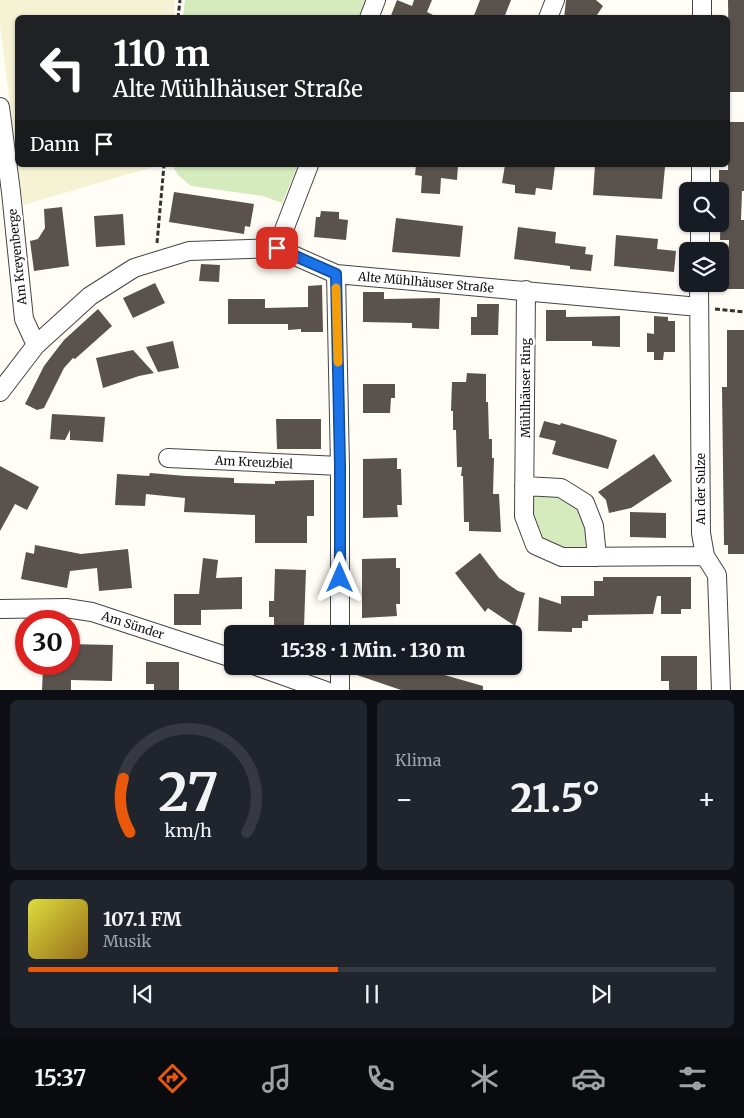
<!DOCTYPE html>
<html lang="de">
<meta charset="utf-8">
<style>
:root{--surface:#171b24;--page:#20242c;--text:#f1f3f6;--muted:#9ea1a6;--line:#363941;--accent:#ea580c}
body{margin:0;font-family:Merriweather,serif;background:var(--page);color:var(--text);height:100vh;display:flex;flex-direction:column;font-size:19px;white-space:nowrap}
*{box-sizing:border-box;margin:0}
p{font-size:16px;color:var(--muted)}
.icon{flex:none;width:28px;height:28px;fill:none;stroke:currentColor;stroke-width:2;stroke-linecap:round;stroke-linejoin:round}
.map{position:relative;height:690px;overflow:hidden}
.side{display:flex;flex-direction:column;gap:10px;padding:10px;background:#0d0f14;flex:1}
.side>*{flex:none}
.guide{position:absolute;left:15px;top:15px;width:715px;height:152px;border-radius:8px;box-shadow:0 1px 4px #0004;background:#202124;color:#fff;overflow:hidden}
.controls{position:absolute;left:679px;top:182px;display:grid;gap:10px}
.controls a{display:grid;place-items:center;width:50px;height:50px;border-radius:8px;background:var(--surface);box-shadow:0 1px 4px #0004;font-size:25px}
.speed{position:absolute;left:15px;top:610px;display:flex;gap:10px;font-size:25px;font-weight:700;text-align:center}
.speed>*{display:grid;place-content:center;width:65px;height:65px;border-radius:50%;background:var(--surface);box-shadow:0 1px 4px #0004;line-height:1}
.speed .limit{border:8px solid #d22;background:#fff;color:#111}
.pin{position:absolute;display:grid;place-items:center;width:42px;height:42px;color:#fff;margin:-21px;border-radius:10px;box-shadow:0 2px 8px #0006}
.me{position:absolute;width:55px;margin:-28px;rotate:0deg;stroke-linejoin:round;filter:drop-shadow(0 0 4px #0008)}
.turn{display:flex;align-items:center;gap:18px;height:105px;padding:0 15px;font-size:22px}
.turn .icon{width:65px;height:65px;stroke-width:2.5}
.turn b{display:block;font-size:35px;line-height:42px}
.then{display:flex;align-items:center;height:48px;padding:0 15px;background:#0003;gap:10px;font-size:19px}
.big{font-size:38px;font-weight:800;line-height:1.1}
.side .widget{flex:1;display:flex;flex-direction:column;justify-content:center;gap:8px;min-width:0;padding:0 18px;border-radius:8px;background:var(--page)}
.side .dial{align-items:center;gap:0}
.dial svg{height:130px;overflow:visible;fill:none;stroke:var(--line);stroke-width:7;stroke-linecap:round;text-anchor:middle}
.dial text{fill:var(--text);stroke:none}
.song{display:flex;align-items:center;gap:15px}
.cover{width:60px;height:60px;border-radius:8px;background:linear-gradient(135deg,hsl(60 70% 55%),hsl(40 70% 35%))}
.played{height:5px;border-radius:2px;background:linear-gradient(90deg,var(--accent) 45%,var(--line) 45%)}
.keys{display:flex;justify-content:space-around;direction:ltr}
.heat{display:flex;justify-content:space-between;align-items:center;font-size:28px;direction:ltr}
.side .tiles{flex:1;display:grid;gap:10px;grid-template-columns:1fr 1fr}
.widget:last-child{grid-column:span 2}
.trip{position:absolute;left:224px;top:625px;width:298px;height:50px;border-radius:8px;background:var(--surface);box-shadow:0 1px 4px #0004;font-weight:800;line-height:50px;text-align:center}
.tabs{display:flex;height:80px;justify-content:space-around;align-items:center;background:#090b0e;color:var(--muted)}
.tabs .icon{width:35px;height:35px}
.tabs .on{color:var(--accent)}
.tabs b{font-size:22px;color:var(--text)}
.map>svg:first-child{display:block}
.farmland{fill:#f6f3d4}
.green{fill:#d5ebbd}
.building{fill:#5a524d}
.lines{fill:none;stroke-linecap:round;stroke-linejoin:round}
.street-casing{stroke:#444;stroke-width:20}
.path{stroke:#333;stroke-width:3;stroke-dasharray:5 2.5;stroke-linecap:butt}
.street{stroke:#fff;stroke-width:18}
.route-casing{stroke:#114b97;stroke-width:12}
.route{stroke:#1a73e8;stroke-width:9}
.slow{stroke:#f59e0b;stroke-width:9}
.labels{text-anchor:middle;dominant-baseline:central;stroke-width:5;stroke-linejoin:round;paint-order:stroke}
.street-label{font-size:12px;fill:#111;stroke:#fff}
</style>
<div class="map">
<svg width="744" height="691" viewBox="0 0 744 691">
<rect width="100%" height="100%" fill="#fffdf5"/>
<path class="farmland" d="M0,0H175L174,17L18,18L17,162L0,25Z
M18,165H160L23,205Z"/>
<path class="green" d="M185,0H366L359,17H183Z
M172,165H298L282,203L263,196L191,186L178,175Z
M556,494L577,504L587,524L588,550L554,547L543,542L533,525L534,495Z"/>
<path class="building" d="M397,0L412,6L414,0H432L427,12L439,18H390Z
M480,0H511L504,18H473Z
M566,0H596L603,6L595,18H564Z
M728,0H744V92H728V72H729Z
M728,122H744V191H742L741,220H744V289H719L720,269H728L729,240H720L721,190H719V170H728Z
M416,165H458L457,180L441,178L440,194L421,193L422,176L415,175Z
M505,165H555L552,190L536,188L535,195L515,193V185L502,183Z
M595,165L665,167L662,199L593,195Z
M174,192L254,204L250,227L245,226L244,234L169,222Z
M62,207L69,266L34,271L30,241L38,239L45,228L44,209Z
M321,211L339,212V219L348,220L346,240L314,237L316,217H320Z
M123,214L125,245L96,247L94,216Z
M396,218L463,226L460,257L392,252Z
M518,227L556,232L555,243L586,247L585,254L593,255L591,271L570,269V266L514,259Z
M616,235L658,239L657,249L676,251L674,272L614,266Z
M201,264L220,265L219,282L199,281Z
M155,283L165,303L133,318L123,298Z
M322,285L323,332H301V329L288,330V324H228V299H265V308L308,307V286Z
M363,292H384V299L440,298L439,329L412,328V323L363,322Z
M477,304H499L498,335H471V317H477Z
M98,309L112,326L75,359L73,358L64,368L44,408L37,410L25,404L44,366L57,349L64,340Z
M546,310H566V317L620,316V347L592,346V341H546Z
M654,316L668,317V321H675V352H664L663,360H654V352H647V333L654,334Z
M727,330H744V554H728V545H724L722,387H727Z
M173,341L179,368L158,372L146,347Z
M133,350L154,373L139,376L103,388L96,358Z
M467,373L486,374V402H488L489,439H492V458H494L493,494H499L501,532L469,531V522H464L463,476H461L462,467H457L456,430H453V411H451L452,382H466Z
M363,384H395V398H391L390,413H363Z
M52,414L105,417L103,442L70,440V430L65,440L50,439Z
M276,419H321V449H277Z
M544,421L560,425L561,423L602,435L617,440L608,469L552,454L556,441L539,437Z
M654,454L672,481L631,508L609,513L606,500L598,492Z
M397,458V469H401L402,505H397L398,517L363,518V459Z
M0,466L39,487L27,510L15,504L0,531Z
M150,473L186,476L234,478V483L275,484V481L314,480V516H307V543H255V515L184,512L185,498L146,494L145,506L115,505L117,474L149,476Z
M630,512L666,513V538L630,537Z
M35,545L81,554L128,549L132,588L99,591L97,568L70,571L67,588L21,579L26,552L34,554Z
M480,553L499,578L518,591L525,593L515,626L488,608L485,612L455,573Z
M203,558L218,560L216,578L242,577V609L201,610V625H174V594H199Z
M396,558V568H400V604H396L397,616L362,618V559Z
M275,569L306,570L304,627H274V617H269V601H274Z
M603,577H691V609H681V614H661V596H657L653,614L588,615V621H582V628H572V632L538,631L539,597L561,604V596H594V581H603Z
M69,644L113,645L112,681L71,680V691L42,690L43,668H47V664H69Z
M661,656H697V690H669V681H661Z
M146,662H179V691H154V684H146Z
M351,666H413L483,686V691H404L351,673Z"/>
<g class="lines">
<g class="street-casing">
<path id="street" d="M369,18L376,0
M548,18L555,0
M702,18V0
M0,107L11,192L24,319L36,345
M701,191V165
M277,248L309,165
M700,251V224
M336,274L340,466V634
M699,284L701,533L705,556L717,575L721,691
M526,290L524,516L535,545L562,557L705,556
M0,392L36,345L90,296L134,268L189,251L277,248L336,274L699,307
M168,458L340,466
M524,486L561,488L585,503L594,526L597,557
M0,609L66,608L92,612L232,658
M256,666L326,691
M340,691V666"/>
</g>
<path class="path" d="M178,18L180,0
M157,243L164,165
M715,309L744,312"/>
<use href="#street" class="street"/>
</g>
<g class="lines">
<g class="route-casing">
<path id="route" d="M277,248L336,274L340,466V578"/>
</g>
<use href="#route" class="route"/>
<path class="slow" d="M336,288L338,362"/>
</g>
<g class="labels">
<g class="street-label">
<text transform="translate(17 257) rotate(-96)">Am Kreyenberge</text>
<text transform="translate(426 282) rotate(5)">Alte Mühlhäuser Straße</text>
<text transform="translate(525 388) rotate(-90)">Mühlhäuser Ring</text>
<text transform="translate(254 462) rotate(3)">Am Kreuzbiel</text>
<text transform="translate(700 489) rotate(-90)">An der Sulze</text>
<text transform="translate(133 625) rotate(18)">Am Sünder</text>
</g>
</g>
</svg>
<div class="controls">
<a><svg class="icon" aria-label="search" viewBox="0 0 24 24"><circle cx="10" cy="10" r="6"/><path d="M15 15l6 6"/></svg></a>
<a><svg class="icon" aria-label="layers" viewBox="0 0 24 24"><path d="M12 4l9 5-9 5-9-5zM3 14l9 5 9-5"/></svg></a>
</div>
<div class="speed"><div class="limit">30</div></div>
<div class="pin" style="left:277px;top:248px;background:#d93025"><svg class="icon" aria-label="arrive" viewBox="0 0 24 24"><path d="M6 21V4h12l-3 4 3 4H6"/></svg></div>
<svg class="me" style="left:340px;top:578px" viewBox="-20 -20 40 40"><path d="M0-17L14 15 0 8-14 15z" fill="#1a73e8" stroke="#fff" stroke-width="4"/></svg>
<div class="trip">15:38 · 1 Min. · 130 m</div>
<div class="guide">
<div class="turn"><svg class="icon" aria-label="left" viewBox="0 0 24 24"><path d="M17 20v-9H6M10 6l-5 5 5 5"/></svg><div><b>110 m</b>Alte Mühlhäuser Straße</div></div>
<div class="then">Dann<svg class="icon" aria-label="arrive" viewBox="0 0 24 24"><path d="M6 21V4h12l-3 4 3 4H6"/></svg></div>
</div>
</div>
<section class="side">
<div class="tiles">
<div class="widget dial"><svg viewBox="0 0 100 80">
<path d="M14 69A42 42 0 1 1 86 69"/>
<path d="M14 69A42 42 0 0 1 10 36" stroke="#ea580c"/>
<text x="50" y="56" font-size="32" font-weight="700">27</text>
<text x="50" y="72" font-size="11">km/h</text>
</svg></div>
<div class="widget"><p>Klima</p>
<div class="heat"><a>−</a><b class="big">21.5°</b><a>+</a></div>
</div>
<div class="widget">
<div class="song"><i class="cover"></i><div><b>107.1 FM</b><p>Musik</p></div></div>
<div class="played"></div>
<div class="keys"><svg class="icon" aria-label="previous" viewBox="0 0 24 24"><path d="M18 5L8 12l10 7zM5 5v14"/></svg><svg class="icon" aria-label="pause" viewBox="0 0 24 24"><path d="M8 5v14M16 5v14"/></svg><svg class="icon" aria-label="next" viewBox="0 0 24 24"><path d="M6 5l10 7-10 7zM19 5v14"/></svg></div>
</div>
</div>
</section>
<nav class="tabs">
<b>15:37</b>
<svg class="icon on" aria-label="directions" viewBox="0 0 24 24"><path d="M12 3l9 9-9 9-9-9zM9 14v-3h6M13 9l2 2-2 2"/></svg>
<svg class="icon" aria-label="music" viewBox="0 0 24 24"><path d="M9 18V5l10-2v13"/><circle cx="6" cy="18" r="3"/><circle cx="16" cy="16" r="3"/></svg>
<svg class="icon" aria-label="phone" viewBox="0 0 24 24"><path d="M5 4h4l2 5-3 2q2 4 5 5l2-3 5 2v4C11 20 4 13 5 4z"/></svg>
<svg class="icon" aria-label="climate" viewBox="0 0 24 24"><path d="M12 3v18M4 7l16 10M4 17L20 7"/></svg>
<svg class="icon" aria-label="car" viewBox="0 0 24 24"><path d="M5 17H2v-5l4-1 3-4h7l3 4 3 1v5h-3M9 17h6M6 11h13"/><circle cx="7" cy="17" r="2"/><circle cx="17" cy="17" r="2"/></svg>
<svg class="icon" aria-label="filters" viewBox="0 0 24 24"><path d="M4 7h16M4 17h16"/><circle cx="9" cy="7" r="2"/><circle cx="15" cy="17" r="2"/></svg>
</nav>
